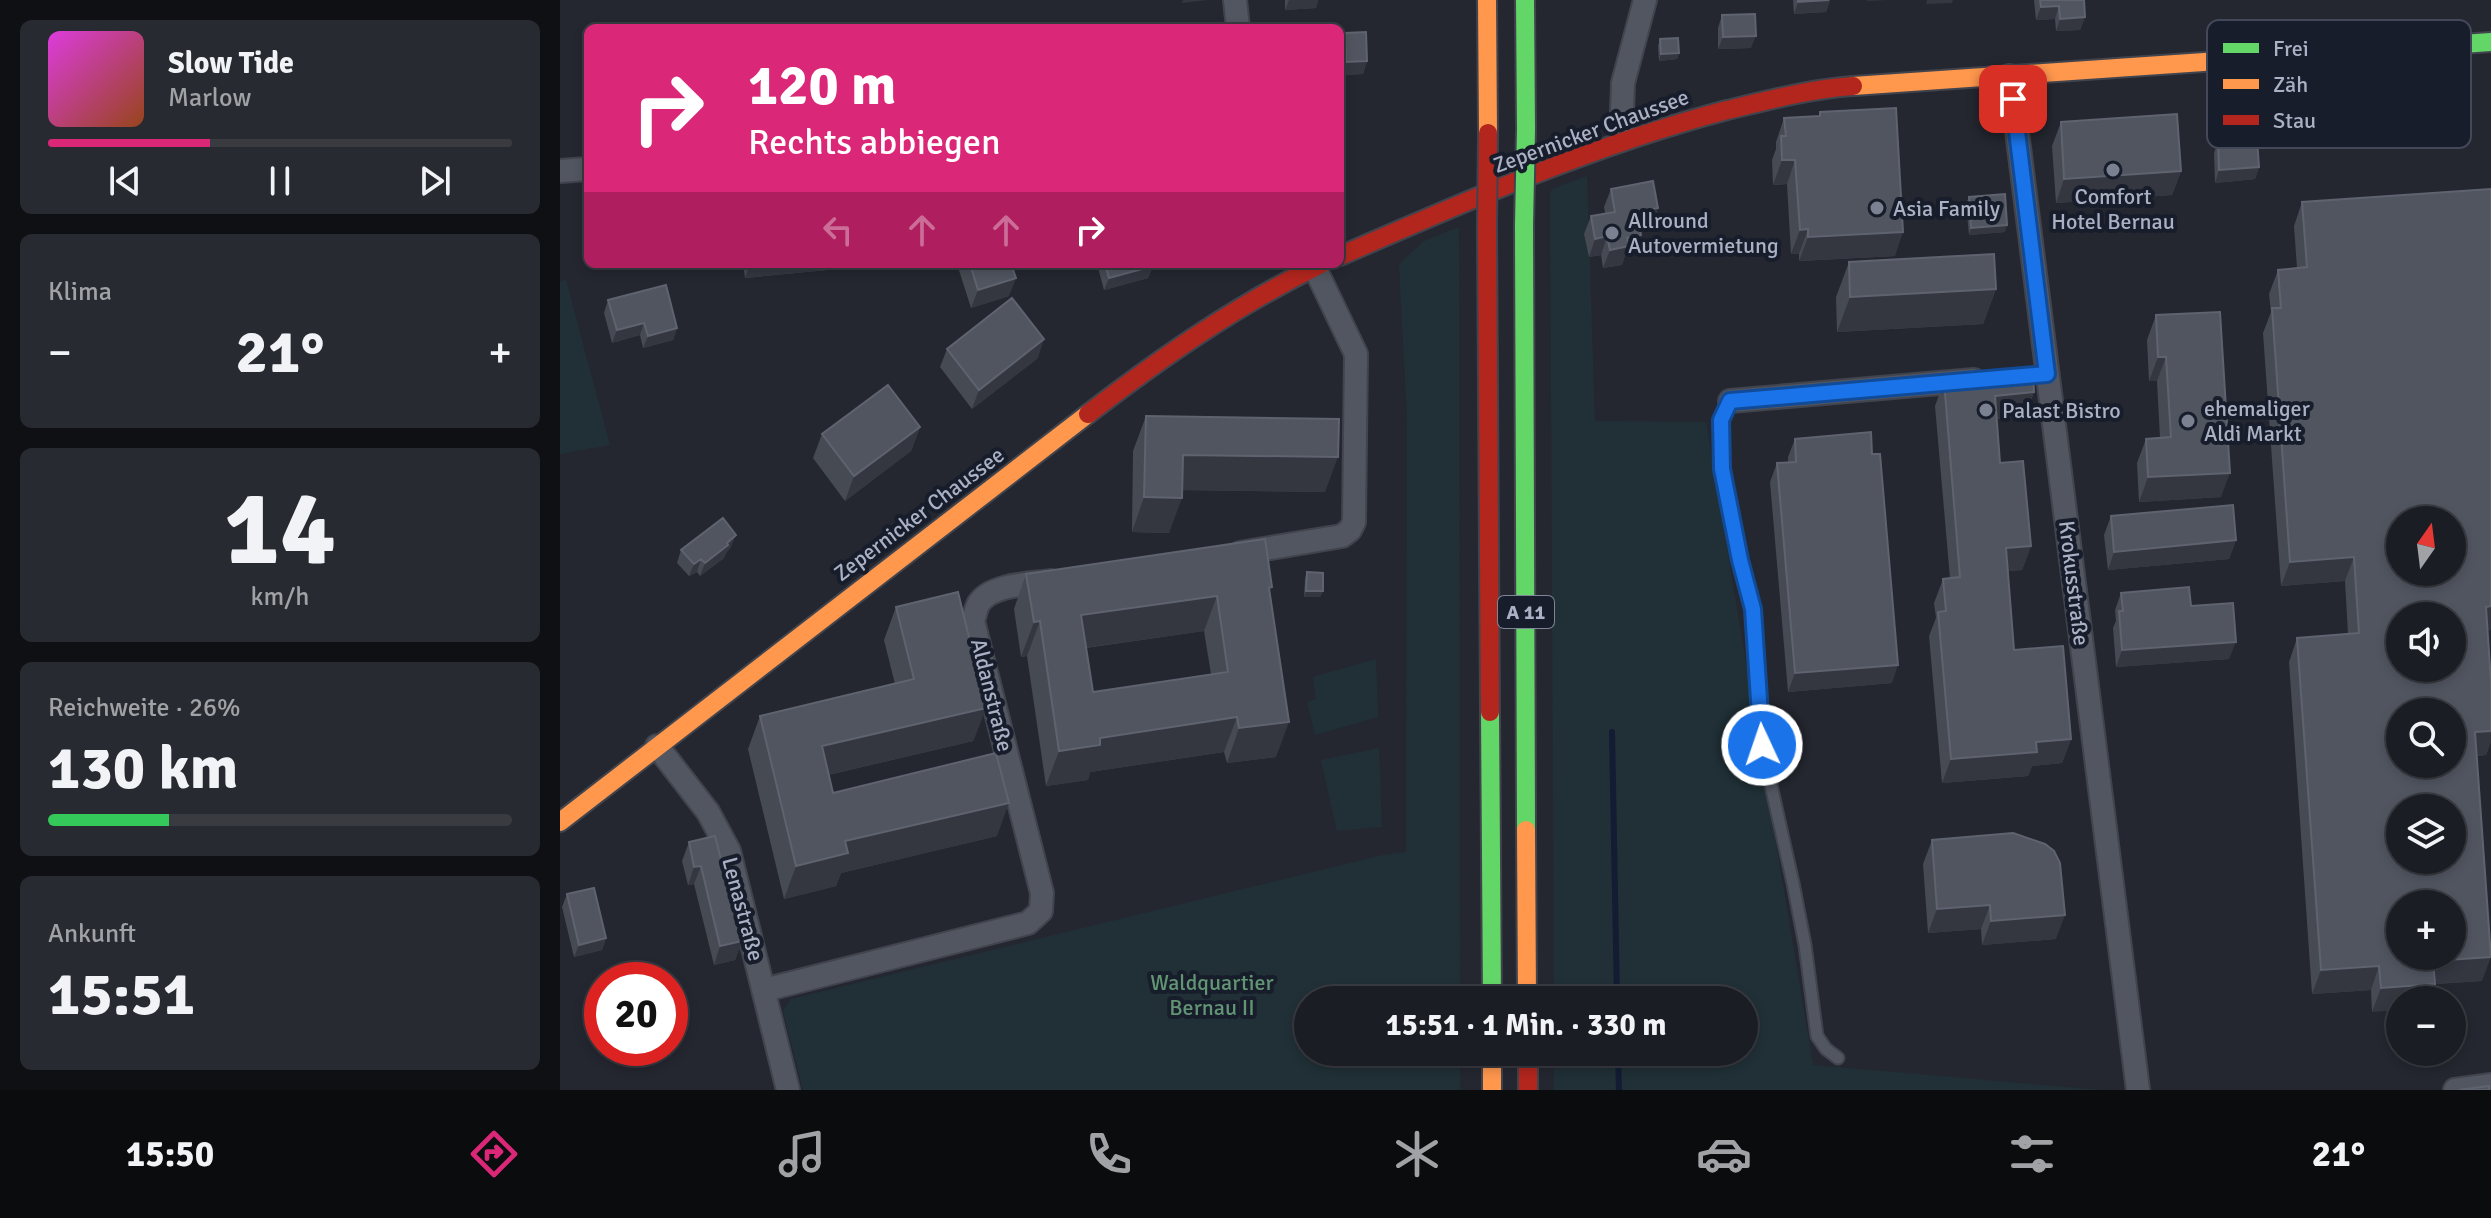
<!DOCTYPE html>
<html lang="de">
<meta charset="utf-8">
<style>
:root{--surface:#1b1d24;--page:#282a31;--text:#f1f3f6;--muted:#a0a2a6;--line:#393b41;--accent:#db2777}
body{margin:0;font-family:Signika,sans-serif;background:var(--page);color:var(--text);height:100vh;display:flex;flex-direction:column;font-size:30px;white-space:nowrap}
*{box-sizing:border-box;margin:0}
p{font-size:26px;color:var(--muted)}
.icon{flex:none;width:44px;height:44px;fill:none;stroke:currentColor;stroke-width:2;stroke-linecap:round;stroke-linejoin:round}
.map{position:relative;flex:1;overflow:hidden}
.sheet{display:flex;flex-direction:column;gap:20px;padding:20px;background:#0f1014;width:560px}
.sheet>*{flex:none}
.hud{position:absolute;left:24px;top:24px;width:760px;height:244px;border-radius:12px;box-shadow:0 4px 12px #0003,0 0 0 2px var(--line);background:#db2777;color:#fff;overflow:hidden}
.needle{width:52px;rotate:14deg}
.controls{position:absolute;left:1826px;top:506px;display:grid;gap:16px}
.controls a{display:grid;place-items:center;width:80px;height:80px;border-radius:50%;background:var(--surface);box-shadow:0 4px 12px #0003,0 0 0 2px var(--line);font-size:40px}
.speed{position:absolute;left:24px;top:962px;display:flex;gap:16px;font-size:40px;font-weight:700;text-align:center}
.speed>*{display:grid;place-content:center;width:104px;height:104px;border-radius:50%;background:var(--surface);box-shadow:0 4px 12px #0003,0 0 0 2px var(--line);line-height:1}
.speed .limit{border:12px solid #d22;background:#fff;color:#111}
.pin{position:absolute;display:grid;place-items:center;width:68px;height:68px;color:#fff;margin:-34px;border-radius:16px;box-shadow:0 4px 12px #0006}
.me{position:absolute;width:88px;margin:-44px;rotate:357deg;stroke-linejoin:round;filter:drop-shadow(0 0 6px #0008)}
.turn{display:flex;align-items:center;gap:28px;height:168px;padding:0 32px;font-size:36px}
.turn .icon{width:104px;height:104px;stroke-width:2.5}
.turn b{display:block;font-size:56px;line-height:68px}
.lanes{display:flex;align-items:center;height:76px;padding:0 32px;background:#0003;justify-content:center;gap:40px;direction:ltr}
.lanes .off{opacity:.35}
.big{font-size:60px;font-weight:700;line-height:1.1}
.sheet .card{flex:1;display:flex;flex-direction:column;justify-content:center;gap:12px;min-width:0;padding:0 28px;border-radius:12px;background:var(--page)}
.sheet .dial{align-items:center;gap:0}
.dial b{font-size:104px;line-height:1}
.song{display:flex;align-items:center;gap:24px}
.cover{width:96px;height:96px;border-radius:12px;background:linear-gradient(135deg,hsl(300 70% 55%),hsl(20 70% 35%))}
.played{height:8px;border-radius:4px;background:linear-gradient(90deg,var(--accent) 35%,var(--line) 35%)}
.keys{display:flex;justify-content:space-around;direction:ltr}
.heat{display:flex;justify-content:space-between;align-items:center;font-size:44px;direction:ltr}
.charge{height:12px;border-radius:6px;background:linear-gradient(90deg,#34c759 26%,var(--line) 0)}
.trip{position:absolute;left:734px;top:986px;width:464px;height:80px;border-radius:40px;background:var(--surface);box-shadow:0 4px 12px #0003,0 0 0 2px var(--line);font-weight:700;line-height:80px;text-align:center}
.tabs{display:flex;height:128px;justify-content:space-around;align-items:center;background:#0b0c0e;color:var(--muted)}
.tabs .icon{width:56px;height:56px}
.tabs .current{color:var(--accent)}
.tabs b{font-size:36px;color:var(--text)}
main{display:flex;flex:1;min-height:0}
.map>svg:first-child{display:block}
.green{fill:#203036}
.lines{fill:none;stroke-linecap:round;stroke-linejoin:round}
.stream{stroke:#131c33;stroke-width:6}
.lane-casing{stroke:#41444d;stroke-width:15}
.street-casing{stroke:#41444d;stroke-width:26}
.fast-casing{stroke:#41444d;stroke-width:22}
.slow-casing{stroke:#41444d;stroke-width:22}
.jam-casing{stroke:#41444d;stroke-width:22}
.lane{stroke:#525660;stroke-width:11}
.street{stroke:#525660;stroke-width:22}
.fast{stroke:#63d668;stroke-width:18}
.slow{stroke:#ff974d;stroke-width:18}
.jam{stroke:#b3261e;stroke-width:18}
.fast-bridge-casing{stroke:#40434d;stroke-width:22;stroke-linecap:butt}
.jam-bridge-casing{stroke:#40434d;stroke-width:22;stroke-linecap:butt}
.fast-bridge{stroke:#63d668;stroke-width:18}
.jam-bridge{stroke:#b3261e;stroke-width:18}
.wall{fill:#464a53;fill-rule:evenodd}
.shaded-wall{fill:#343740}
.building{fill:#505560;stroke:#5e636f;stroke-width:2;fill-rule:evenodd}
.route-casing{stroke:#114b97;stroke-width:20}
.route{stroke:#1a73e8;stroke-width:14}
.poi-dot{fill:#7b8190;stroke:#171d2b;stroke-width:3}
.labels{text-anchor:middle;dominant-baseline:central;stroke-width:8;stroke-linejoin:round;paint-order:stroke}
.shield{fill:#171d2b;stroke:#7e8596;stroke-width:2}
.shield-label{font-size:20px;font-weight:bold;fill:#aab1c4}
.street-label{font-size:22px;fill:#aab1c4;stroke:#171d2b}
.poi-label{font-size:22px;fill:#aab1c4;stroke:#171d2b;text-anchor:start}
.park-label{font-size:22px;fill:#629573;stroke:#171d2b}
.key{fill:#171d2b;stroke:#434959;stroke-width:2}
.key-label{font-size:22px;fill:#aab1c4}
</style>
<main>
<section class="sheet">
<div class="card">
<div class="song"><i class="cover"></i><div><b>Slow Tide</b><p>Marlow</p></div></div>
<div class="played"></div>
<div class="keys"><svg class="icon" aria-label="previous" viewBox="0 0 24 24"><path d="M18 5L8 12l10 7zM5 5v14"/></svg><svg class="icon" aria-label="pause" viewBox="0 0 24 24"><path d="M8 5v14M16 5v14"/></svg><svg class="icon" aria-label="next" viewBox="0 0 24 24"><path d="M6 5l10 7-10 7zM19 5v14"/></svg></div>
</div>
<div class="card"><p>Klima</p>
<div class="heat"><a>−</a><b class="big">21°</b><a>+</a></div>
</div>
<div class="card dial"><b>14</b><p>km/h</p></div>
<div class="card"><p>Reichweite · 26%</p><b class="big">130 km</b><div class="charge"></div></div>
<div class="card"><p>Ankunft</p><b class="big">15:51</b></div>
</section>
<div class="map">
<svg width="1931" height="1090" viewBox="0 0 1931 1090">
<rect width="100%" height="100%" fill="#242730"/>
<path class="green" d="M1027,176L1035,421L1146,422L1253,1065L1541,1090H994V1052H1184V1000H994L990,193L992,189Z
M899,227L900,1000H748V1052H900V1090H243L223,1011L231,999L823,855L846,852L847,416L839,264L864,241Z
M6,280L50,445L0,454V281Z
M816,659L818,717L755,735L747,702L756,699L753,677Z
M819,748L822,827L777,831L761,760Z"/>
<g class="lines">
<path class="stream" d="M1052,732L1057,1000
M1058,1052L1059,1090"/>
<g class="lane-casing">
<path id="lane" d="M1170,401L1161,420L1162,469L1180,560L1193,609L1202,745L1233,883L1245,945L1257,1036L1266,1049L1278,1058"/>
</g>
<g class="street-casing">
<path id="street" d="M675,0L678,28
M1450,76L1578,1090
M1067,138L1062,113L1063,83L1085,0
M0,171L28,169
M1170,401L1414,380
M680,553L782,536L790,530L794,522L796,354L753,264
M97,746L148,812L169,851L228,1090
M204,990L468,923L481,911L482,893L413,621C415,615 416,608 419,603C432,584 470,584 491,581
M1895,1090L1931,1085"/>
</g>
<g class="fast-casing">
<path id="fast" d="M965,0L966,129
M1774,53L1931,42
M964,225L966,830
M930,712L932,1000"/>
</g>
<g class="slow-casing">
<path id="slow" d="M927,0L928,133
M1293,86L1774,53
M0,822L528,414
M966,830L967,1000
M932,1052V1090"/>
</g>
<g class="jam-casing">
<path id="jam" d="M927,227L930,712
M780,256C906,201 1034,145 1167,110C1209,100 1250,89 1293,86
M528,414C602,357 677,305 761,264
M968,1052V1090"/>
</g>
<use href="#lane" class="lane"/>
<use href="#street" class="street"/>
<use href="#fast" class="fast"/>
<use href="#slow" class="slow"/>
<use href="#jam" class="jam"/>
<g class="fast-bridge-casing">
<path id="fast-bridge" d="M964,225L966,129"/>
</g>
<g class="jam-bridge-casing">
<path id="jam-bridge" d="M927,227L928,133"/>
</g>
<use href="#fast-bridge" class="fast-bridge"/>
<use href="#jam-bridge" class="jam-bridge"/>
</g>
<path class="wall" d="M725,0H758L756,8L725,10Z
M1233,0H1270L1266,12L1234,14Z
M1474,0H1524L1525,17L1520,30L1496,31L1495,19L1476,20Z
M1162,15L1191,48L1158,49V28Z
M785,33L807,61L803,74L782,75L780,45Z
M1100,39L1119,53L1117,59L1099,61L1098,46Z
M1260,112L1335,256L1239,261V254H1231L1227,184L1213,185L1212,160L1216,149V142L1224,118L1259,116Z
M1501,122L1621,171L1612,195L1496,203L1492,146Z
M1658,141L1699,167L1695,179L1655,183L1654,153Z
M1051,189L1098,208L1091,227L1080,229L1074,254L1065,255L1062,265L1043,268L1041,255L1029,257L1024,234L1031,216L1045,213L1044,207Z
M1931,189V630H1927L1931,682V741L1926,755L1917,756L1922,981L1875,984L1869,1000H1840L1812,1012L1811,990L1752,994L1729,662L1737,638L1788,634L1785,581L1721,586L1703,333L1711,312L1709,294L1718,270L1737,268L1734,226L1742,202Z
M1409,197L1445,232L1409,235L1406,203Z
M1289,262L1436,289L1423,324L1277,332L1276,297Z
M183,264H330L185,278Z
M397,264H451L449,296L411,308Z
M537,264H592L593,266L588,278L544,290Z
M48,300L117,328L113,340L83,348L80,335L52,343L44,313Z
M1596,315L1661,497L1579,502L1577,463L1586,439L1600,438L1597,381H1589L1587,340Z
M387,349L478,358L412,409L380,367Z
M1384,381L1474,392L1465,417L1437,419L1440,463L1471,546L1462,570L1448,571L1454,650L1511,739L1502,763L1472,766L1468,776L1382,783L1369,636L1376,618L1374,603L1383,579L1390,578L1375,406Z
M586,416L765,492L622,490L609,533L572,532L573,451Z
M360,427L351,451L285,501L253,458L262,434Z
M1235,439L1312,454L1332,683L1228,692L1210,482L1217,463L1228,462V457Z
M1551,516L1676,540L1669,559L1548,570L1544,535Z
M171,547L166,553L164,558L140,576L137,572L129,576L117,563L121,550Z
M747,572L763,591L760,597H744L745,579Z
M466,574L710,593L716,757L667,763L664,752L530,772L528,780L486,786L467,656L461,657L454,609ZM644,631L651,674L533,692L526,648Z
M1561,593L1631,606L1669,659L1556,667L1553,628L1556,621L1555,610Z
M336,607L426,708L413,741L268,775L273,793L437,836L281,873L276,886L224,899L188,749L200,716L335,684L324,640Z
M1372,840L1496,939L1422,945L1421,929L1368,933L1363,864Z
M129,842L182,941L175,960L154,965L134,884L128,885L122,861Z
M7,894L46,938L42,950L14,957L2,907Z"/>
<path class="shaded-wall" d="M623,0H647L622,3Z
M729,0H758L756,8L725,10Z
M1270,0L1266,12L1234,14L1238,2Z
M1307,0H1328L1307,1Z
M1367,0H1393L1392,3L1366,4Z
M1499,6L1495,19L1476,20L1481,7Z
M1525,17L1520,30L1496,31L1500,19Z
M1196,36L1191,48L1158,49L1163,37Z
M1119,53L1117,59L1099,61L1101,54Z
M807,61L803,74L782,75L786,62Z
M1222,160H1235L1227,184L1213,185Z
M1699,167L1695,179L1655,183L1659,170Z
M1621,171L1612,195L1496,203L1504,179Z
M1098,208L1091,227L1070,231L1076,212Z
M1447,225L1445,232L1409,235L1411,228Z
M1248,229L1239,254H1231L1240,230Z
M1343,232L1335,256L1239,261L1248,237Z
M1081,235L1074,254L1065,255L1062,265L1043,268L1050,250L1067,238Z
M1047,236L1041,255L1029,257L1035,239Z
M190,264H330L185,278Z
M593,266L588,278L544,290L549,278Z
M456,278L449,296L411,308L418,290Z
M1436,289L1423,324L1277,332L1290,297Z
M84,323L80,335L52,343L57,330Z
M117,328L113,340L83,348L88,336Z
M484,339L478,358L412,409L419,390Z
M1598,357H1606L1597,381H1589Z
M1474,392L1465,417L1426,420L1435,396Z
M360,427L351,451L285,501L294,476Z
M623,455L778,457L765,492L610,490Z
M1670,473L1661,497L1579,502L1588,477Z
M584,497L622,498L609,533L572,532Z
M176,535L171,547L166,553L164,558L140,576L145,563Z
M1676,540L1669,559L1548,570L1554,552Z
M1471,546L1462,570L1437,572L1446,548Z
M1794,557L1785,581L1721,586L1730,562Z
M141,559L137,572L129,576L134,564Z
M746,591H763L760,597H744Z
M657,596L644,631L509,650L521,615Z
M1931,606V630L1917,631L1926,607Z
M480,621L467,656L461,657L474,622Z
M1676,642L1669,659L1556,667L1562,650Z
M1338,665L1332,683L1228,692L1235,673Z
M426,708L413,741L250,779L262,746Z
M677,717L664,752L530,772L528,780L486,786L499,751L540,738Z
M729,722L716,757L667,763L679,728Z
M1931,731V741L1926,755L1906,757L1915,732Z
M1511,739L1502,763L1472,766L1468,776L1382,783L1391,759L1476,742Z
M449,803L437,836L281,873L276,886L224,899L236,866L285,841Z
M141,866L134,884L128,885L134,867Z
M1430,905L1421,929L1368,933L1377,909Z
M1505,915L1496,939L1422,945L1431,921Z
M46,938L42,950L14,957L19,945Z
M182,941L175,960L154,965L160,946Z
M1931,957L1922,981L1875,984L1869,1000H1840V1010L1812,1012L1821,988L1873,961Z
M1819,966L1811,990L1752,994L1761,970Z"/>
<path class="building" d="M1238,0H1269L1238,2Z
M1480,0H1524L1525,17L1500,19L1499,6L1481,7Z
M1195,14L1196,36L1163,37L1162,15Z
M658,24V28H630V27Z
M806,32L807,61L786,62L785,33Z
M1118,38L1119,53L1101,54L1100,39Z
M1336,108L1343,232L1248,237V229L1240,230L1235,160H1222L1221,136H1226L1224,118L1260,116V112Z
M1617,114L1621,171L1504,179L1501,122Z
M1697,139L1699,167L1659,170L1658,141Z
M1093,181L1098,208L1076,212L1081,235L1067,238L1069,246L1050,250L1047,236L1035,239L1031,216L1055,212L1051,189Z
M1931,189V606L1926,607L1931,682V731L1915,732L1931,957L1873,961L1875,984L1821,988L1819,966L1761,970L1737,638L1799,633L1794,557L1730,562L1712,308H1721L1718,270L1747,267L1742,202ZM1840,520H1892V572H1840ZM1840,616H1892V668H1840ZM1840,712H1892V764H1840ZM1840,808H1892V860H1840ZM1840,904H1892V956H1840Z
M1445,194L1447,225L1411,228L1409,197Z
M1434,254L1436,289L1290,297L1289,262Z
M410,264H451L456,278L418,290Z
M545,264H592L593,266L549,278Z
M106,285L117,328L88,336L84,323L57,330L48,300Z
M452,298L484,339L419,390L387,349Z
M1660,312L1670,473L1588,477L1586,439L1611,437L1606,357H1598L1596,315Z
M1473,374L1474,392L1435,396L1440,463L1463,461L1471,546L1446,548L1454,650L1503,646L1511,739L1476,742L1477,752L1391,759L1378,612L1386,611L1383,579L1400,577L1384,381Z
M328,385L360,427L294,476L262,434Z
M586,416L779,419L778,457L623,455L622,498L584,497Z
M1311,432L1312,454H1320L1338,665L1235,673L1217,463L1236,462L1235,439Z
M1673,505L1676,540L1554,552L1551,516Z
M163,518L176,535L167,543L168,545L145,563L141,559L134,564L121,550Z
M705,539L712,587L709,588L729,722L679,728L677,717L540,738V745L499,751L480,621L474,622L466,574ZM657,596L668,672L533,692L521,615Z
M747,572L763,573V591H746Z
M1629,587L1631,606L1673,603L1676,642L1562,650L1559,611H1563L1561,593Z
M398,592L426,708L262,746L273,793L436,753L449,803L285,841L288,853L236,866L200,716L354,679L336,607Z
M1453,833L1485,844L1494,851L1500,863L1505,915L1431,921L1430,905L1377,909L1372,840Z
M155,836L182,941L160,946L141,866L134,867L129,842Z
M34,888L46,938L19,945L7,894Z
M1929,1086V1090H1899Z"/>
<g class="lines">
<g class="route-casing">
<path id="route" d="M1202,745L1193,609L1180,560L1162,469L1161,420L1170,401L1487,374L1453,99"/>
</g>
<use href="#route" class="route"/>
</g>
<g class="poi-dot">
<circle cx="1553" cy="170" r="8"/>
<circle cx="1317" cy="208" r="8"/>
<circle cx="1052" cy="233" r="8"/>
<circle cx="1426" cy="410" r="8"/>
<circle cx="1628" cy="421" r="8"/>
</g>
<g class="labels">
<rect class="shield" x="938" y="596" width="56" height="32" rx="6"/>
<g class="shield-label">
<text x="966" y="612">A 11</text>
</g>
<g class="street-label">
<text transform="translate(1031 131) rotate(-20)">Zepernicker Chaussee</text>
<text transform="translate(359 514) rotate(-37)">Zepernicker Chaussee</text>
<text transform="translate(1514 583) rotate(83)">Krokusstraße</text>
<text transform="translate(432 695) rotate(76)">Aldanstraße</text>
<text transform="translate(183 909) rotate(75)">Lenastraße</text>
</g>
<g class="poi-label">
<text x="1553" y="196" text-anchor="middle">Comfort<tspan x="1553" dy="25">Hotel Bernau</tspan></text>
<text x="1333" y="208">Asia Family</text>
<text x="1068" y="220">Allround<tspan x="1068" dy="25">Autovermietung</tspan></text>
<text x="1644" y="408">ehemaliger<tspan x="1644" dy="25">Aldi Markt</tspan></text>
<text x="1442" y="410">Palast Bistro</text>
</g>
<g class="park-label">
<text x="652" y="982">Waldquartier<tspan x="652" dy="25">Bernau II</tspan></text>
</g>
</g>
<rect x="1647" y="20" width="264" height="128" rx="12" class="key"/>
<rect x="1663" y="43" width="36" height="10" fill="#63d668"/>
<rect x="1663" y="79" width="36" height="10" fill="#ff974d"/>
<rect x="1663" y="115" width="36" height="10" fill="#b3261e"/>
<g class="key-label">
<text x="1713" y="56">Frei</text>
<text x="1713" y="92">Zäh</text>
<text x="1713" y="128">Stau</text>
</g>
</svg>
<div class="controls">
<a><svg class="needle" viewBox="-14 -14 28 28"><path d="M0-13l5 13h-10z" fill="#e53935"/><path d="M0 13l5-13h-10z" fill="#a0a2a6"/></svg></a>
<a><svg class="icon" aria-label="sound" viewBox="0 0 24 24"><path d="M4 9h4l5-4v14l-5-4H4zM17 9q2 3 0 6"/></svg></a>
<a><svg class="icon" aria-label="search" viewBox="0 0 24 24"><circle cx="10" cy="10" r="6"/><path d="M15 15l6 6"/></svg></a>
<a><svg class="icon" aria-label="layers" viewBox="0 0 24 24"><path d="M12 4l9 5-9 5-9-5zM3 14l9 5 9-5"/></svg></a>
<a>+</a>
<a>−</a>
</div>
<div class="speed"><div class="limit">20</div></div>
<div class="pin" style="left:1453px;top:99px;background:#d93025"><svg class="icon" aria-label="arrive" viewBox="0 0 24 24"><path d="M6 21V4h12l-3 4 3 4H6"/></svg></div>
<svg class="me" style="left:1202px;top:745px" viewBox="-20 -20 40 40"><circle r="17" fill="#1a73e8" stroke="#fff" stroke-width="3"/><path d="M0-11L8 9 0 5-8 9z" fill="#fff"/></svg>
<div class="trip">15:51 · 1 Min. · 330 m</div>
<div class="hud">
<div class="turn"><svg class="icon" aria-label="right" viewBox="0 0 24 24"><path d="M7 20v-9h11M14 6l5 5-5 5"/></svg><div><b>120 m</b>Rechts abbiegen</div></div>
<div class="lanes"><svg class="icon off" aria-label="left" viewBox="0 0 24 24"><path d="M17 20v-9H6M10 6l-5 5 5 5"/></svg><svg class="icon off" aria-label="ahead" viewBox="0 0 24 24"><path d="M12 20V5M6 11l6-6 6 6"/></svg><svg class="icon off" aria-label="ahead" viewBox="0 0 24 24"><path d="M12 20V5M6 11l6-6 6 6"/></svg><svg class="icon" aria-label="right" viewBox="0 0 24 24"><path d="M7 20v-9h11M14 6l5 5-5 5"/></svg></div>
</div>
</div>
</main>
<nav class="tabs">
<b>15:50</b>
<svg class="icon current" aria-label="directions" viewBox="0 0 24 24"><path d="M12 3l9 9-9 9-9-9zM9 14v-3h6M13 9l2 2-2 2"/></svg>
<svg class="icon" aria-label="music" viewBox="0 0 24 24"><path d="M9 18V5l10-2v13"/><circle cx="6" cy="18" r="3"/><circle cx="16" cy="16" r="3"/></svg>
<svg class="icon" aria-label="phone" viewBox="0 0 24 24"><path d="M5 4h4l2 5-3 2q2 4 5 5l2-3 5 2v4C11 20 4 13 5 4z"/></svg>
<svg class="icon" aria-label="climate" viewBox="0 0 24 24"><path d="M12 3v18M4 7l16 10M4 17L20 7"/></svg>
<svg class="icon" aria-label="car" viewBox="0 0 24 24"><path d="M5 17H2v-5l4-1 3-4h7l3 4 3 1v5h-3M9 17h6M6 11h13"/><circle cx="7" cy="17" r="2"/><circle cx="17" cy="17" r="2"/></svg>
<svg class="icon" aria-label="filters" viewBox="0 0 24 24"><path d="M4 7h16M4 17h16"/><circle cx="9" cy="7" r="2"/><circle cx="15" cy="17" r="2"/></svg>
<b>21°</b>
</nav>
